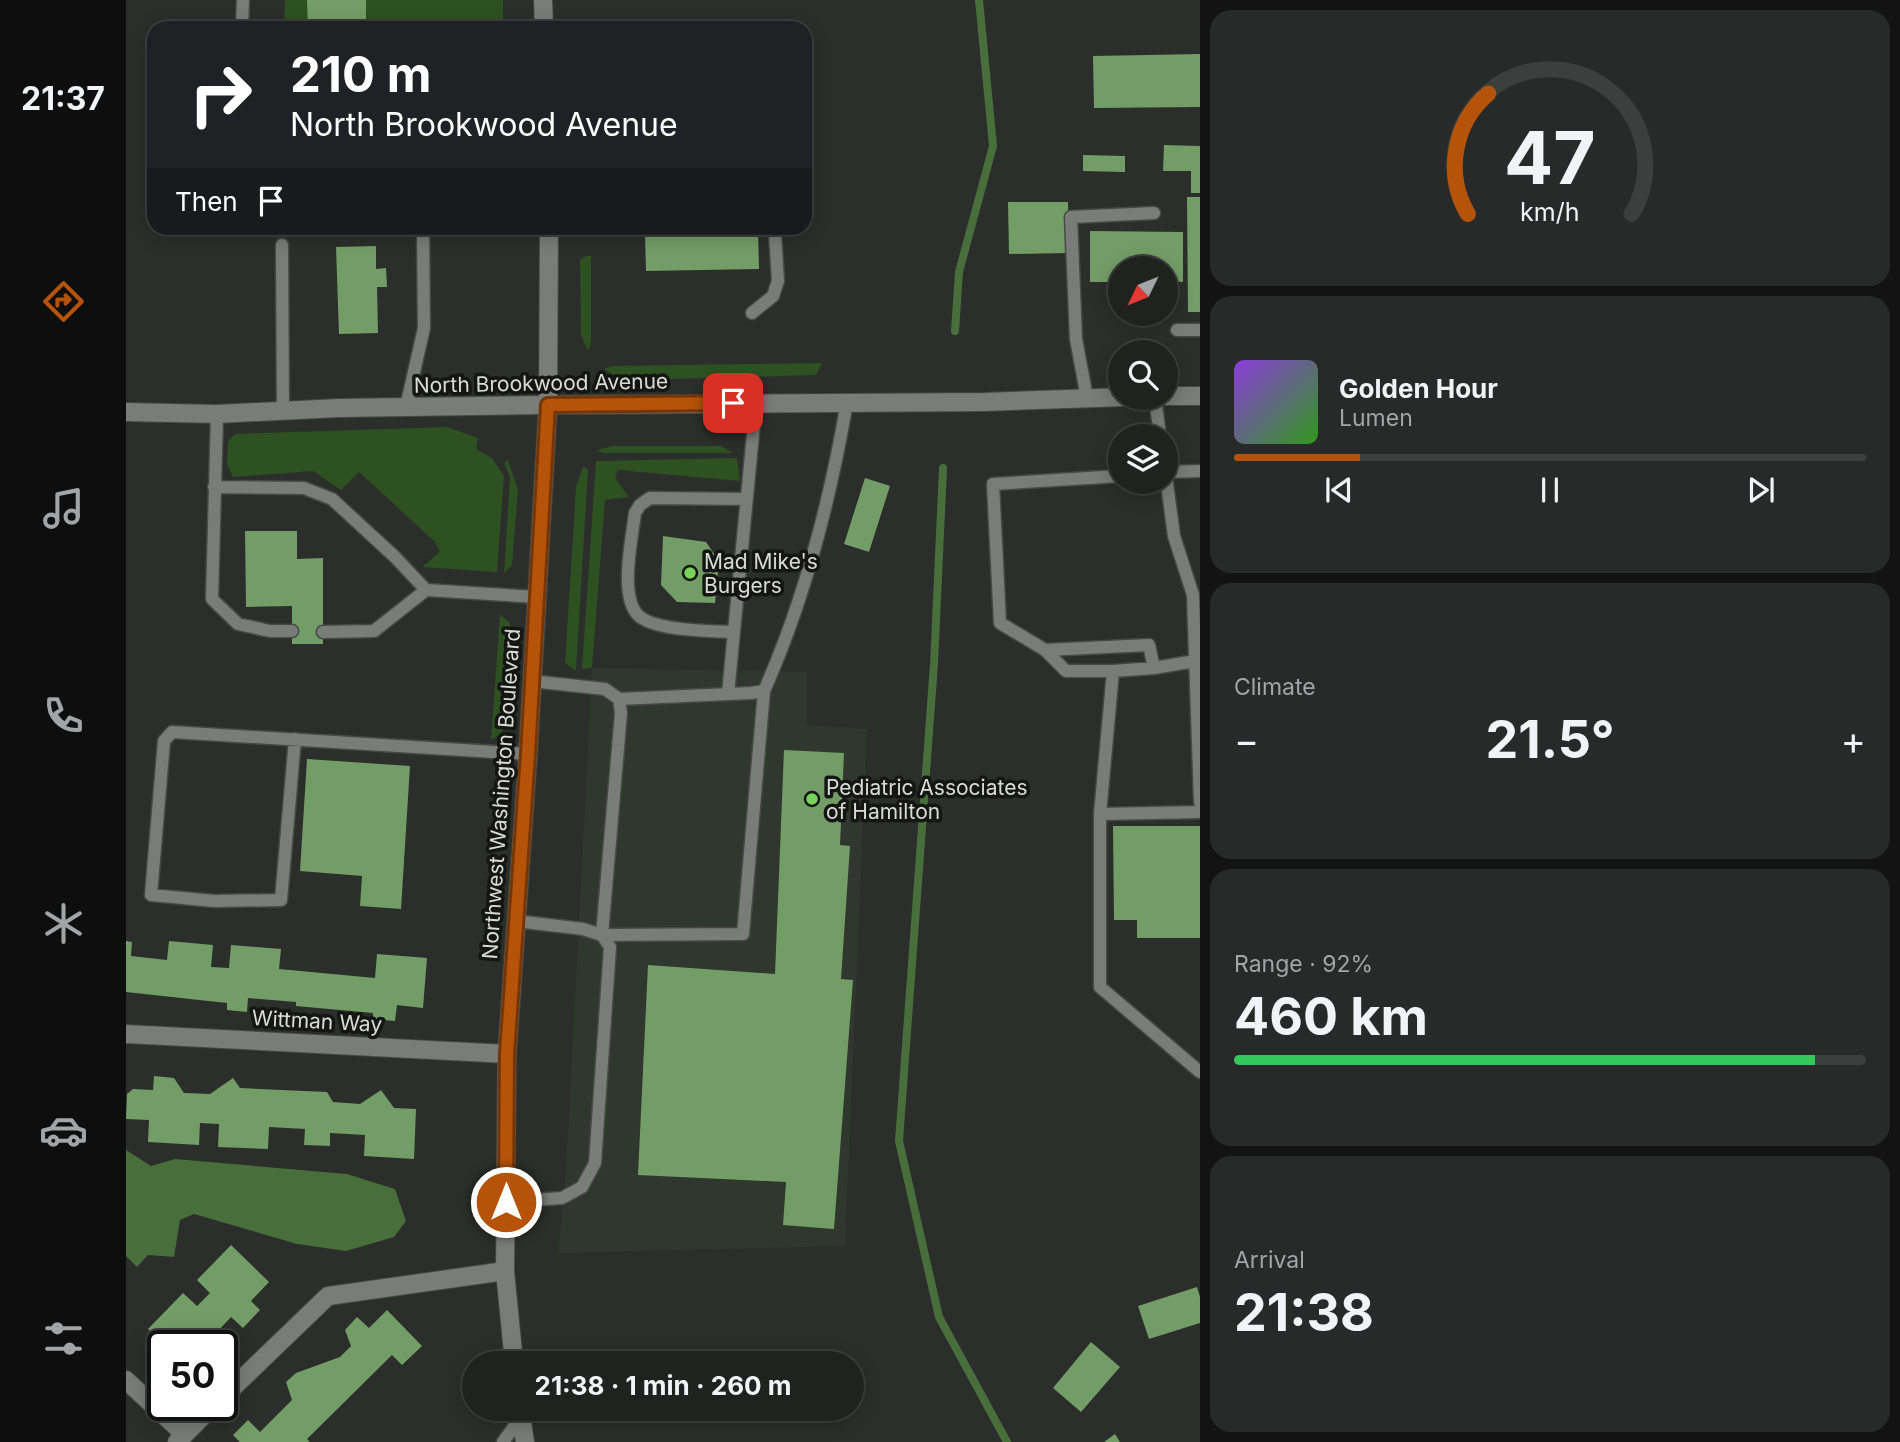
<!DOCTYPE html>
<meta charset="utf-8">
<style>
:root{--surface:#202220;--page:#282a29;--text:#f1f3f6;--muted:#a2a4a5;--line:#3d3f3e;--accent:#b45309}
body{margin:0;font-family:Inter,sans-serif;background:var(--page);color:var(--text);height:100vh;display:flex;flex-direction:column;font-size:26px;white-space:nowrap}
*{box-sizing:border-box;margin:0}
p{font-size:23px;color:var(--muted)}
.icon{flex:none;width:38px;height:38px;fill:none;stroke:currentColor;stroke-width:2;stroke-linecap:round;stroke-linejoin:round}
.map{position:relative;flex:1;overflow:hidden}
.side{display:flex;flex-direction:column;gap:10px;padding:10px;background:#121312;width:700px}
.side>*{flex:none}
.guide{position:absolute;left:21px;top:21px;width:665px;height:214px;border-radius:21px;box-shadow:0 4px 18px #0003,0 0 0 2px var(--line);background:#202124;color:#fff;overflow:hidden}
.needle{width:46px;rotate:227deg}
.buttons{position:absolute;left:982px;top:256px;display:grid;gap:14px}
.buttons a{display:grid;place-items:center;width:70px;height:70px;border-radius:50%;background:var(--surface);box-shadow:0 4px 18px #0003,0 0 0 2px var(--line);font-size:35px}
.speed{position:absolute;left:21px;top:1330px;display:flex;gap:14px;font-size:35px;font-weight:700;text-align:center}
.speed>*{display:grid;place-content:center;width:91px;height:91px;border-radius:50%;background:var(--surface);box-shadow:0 4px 18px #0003,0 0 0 2px var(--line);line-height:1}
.speed .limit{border:4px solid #111;border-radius:10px;background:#fff;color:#111}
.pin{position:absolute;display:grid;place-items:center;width:60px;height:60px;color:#fff;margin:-30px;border-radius:14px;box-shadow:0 4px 10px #0006}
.me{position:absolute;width:77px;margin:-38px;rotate:0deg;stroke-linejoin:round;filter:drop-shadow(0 0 5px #0008)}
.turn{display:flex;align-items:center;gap:24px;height:147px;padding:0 28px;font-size:32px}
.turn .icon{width:91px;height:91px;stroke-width:2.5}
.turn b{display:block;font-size:49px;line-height:60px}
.then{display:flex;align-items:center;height:66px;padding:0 28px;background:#0003;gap:14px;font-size:26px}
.big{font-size:52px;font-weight:700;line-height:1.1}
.side .card{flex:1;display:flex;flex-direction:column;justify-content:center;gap:10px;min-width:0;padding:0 24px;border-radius:21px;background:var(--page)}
.side .dial{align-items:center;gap:0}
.dial svg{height:182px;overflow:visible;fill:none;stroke:var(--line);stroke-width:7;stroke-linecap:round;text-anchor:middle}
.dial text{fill:var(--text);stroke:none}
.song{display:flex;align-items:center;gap:21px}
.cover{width:84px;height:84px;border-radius:10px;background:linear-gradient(135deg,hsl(270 70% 55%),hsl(110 70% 35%))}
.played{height:7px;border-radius:4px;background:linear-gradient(90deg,var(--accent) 20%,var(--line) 20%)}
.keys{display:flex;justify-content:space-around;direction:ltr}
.heat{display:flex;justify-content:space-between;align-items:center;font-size:38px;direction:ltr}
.charge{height:10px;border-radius:5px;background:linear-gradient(90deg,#34c759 92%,var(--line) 0)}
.trip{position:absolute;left:336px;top:1351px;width:402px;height:70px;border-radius:35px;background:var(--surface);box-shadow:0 4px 18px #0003,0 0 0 2px var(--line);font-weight:700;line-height:70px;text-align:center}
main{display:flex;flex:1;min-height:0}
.menu{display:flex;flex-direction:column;width:126px;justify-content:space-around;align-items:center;background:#0d0e0d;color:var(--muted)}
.menu .icon{width:49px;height:49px}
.menu .on{color:var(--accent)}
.menu b{font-size:32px;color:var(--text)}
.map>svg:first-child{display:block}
.built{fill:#30372e}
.green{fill:#2d5121}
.water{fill:#476e3b}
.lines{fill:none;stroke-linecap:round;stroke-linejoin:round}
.stream{stroke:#476e3b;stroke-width:8}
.building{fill:#739d67}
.lane-casing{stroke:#474946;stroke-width:15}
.street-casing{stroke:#474946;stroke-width:20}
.secondary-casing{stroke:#474946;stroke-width:20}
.lane{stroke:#797c78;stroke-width:12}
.street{stroke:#797c78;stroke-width:18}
.secondary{stroke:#797c78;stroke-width:18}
.route-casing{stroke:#753606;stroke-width:18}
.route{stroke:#b45309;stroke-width:12}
.poi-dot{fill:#77d259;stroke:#151614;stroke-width:2.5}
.labels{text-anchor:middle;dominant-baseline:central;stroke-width:7;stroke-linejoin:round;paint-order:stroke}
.street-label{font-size:21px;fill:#d9dbd9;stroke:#151614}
.poi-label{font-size:21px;fill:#d9dbd9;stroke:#151614;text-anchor:start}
</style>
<main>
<nav class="menu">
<b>21:37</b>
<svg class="icon on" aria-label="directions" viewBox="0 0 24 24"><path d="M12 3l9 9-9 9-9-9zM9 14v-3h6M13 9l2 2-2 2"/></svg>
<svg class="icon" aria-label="music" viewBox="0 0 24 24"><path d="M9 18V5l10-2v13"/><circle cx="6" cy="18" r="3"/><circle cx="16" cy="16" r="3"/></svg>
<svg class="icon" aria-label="phone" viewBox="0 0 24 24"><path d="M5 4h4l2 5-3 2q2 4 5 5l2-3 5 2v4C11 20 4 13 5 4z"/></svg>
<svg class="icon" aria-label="climate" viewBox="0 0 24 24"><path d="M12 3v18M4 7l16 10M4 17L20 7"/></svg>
<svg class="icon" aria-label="car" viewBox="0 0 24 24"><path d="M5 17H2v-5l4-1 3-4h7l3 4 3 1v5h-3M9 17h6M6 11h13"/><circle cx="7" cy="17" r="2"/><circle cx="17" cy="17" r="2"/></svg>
<svg class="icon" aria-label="filters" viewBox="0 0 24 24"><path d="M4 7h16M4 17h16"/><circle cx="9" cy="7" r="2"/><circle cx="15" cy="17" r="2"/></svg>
</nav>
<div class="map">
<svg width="1074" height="1442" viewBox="0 0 1074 1442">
<rect width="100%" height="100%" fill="#2b2e2b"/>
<path class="built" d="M466,668L681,672V725L741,729L719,1246L432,1253L440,1171Z"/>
<path class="green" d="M159,0H377V28H158Z
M460,256H465V342L462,351L455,335L454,260Z
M696,363L690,375L508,380L490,376L478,369L486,366Z
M321,427L352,438L350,449L366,458L378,476L371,572L296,567L314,552L309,542L233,472L215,490L187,471L107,477L101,464L102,441L109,434Z
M487,446H595L607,453H476L471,450Z
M611,458L614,481L492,470L489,478L503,497L479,500L466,668L456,669L470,461Z
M382,460L392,490L386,565L378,573L384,477L378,463Z
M457,466L462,470L450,671L439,663L450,487Z
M374,614L384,623L376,733L365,740Z"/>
<path class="water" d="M0,1150L25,1166L49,1159L221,1174L269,1189L280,1221L268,1237L220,1251L171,1244L68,1214L54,1220L48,1257L22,1255L11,1267L0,1256Z"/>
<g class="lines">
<path class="stream" d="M829,331L833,272L867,146L853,0
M817,468L808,664L773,1141L813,1317L881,1442"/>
</g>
<path class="building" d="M181,0H240V28H182Z
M1074,54V107L968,108L967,56Z
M1038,145L1074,146V193H1065V171H1037Z
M957,155L999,156V172L957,171Z
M1061,197H1074V312H1062Z
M882,202H942L943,253L883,254Z
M632,231L633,269L520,271L519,234Z
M964,231L1057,232V282L1040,281V268H994V287H987V282H964Z
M250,246V269L260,268L261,287H251L252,333L213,334L210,247Z
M739,478L764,486L743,552L718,544Z
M119,531H171V559L197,558V644H166V606L120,607Z
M537,536L580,542L593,561L589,603L551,602L535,585Z
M658,750L718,753L714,845L724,846L715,979L727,980L708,1229L657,1225L660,1182L512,1175L522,965L649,974Z
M181,759L284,766L275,909L234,906L236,876L174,871Z
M987,826H1074V938H1011V920H988Z
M0,941L6,942L5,956L41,960L43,941L87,945L85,967L103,968L105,945L155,949L153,969L249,978L251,954L301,958L297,1008L271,1005L269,1021L247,1019V1013L170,1006V1002L122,998L121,1012L101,1010V1003L0,992Z
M28,1076L48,1078L58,1093L84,1094L107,1078L114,1088L201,1092L207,1102L234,1104L255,1090L268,1108L290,1109L288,1159L238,1156L239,1135L204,1133V1146L178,1145L179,1129L143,1127L142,1149L92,1147L93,1124L74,1123L73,1145L22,1142L23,1120L0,1119L1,1094L7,1089L27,1090Z
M105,1245L143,1282L125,1301L134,1310L117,1328L105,1317L78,1346H37V1376L20,1361L37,1344L22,1329L57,1293L71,1306L84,1293L71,1280Z
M1071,1287L1074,1297V1323L1023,1339L1012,1306Z
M261,1310L296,1346L276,1365L266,1355L181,1439L184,1442H114L107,1435L122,1420L134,1432L166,1400L160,1382L170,1373L214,1357L225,1346L219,1330L231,1317L243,1328Z
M965,1342L994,1367L955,1412L927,1388Z
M989,1434L994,1442H978Z"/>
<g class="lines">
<g class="lane-casing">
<path id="lane" d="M116,28L117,0
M156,245L157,411
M626,313L647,296L652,281L649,233L644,228
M1051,330H1074
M1029,397L1034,436
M961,398L950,339L945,217L1028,213
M280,407L298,328L297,228
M91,414L86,599L112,624L144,631H166
M1040,472L1074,471
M994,476L867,484L874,623L919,650L1023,645L1028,668
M1040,476L1048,536L1067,595L1074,802
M88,487L178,488L206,499L269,557L300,590L410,597
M197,632L248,631L300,590
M608,632C586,631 527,631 512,615C493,596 506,538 509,513L514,505L524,498L621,499
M919,650L940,671H987
M1069,661L1028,668L987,671L974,814V987L1074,1072
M405,681L479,689L493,699L495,713L476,935L617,934L638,691
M602,694L630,403
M493,699L625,693L638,691C679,599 704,501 721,402
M169,739L155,900L88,901L25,895L38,741L46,732L402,754
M974,814L1074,812
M380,1202L436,1198L456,1187L469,1163L484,947L476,935L457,929L390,921
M377,1442L395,1417"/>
</g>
<g class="street-casing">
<path id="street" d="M0,412L91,414L213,408L422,405
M0,1034L381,1054
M0,1380L58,1434
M96,1398L202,1296L379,1271
M51,1442L88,1405"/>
</g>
<g class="secondary-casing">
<path id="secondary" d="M417,0L418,28
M1040,396H1074
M422,405L858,402L999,397
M388,1363L379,1271L381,1054L402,754L422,405L423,228
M394,1409L399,1442"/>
</g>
<use href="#lane" class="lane"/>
<use href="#street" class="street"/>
<use href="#secondary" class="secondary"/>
</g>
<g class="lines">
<g class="route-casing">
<path id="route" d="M380,1202L381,1054L402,754L422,405L607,403"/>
</g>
<use href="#route" class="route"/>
</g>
<g class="poi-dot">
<circle cx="564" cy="573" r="7"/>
<circle cx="686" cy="799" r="7"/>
</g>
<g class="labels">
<g class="street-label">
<text transform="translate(415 383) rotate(-1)">North Brookwood Avenue</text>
<text transform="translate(375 794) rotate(-86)">Northwest Washington Boulevard</text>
<text transform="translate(191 1021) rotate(3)">Wittman Way</text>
</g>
<g class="poi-label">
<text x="578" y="561">Mad Mike's<tspan x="578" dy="24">Burgers</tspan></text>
<text x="700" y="787">Pediatric Associates<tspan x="700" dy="24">of Hamilton</tspan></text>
</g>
</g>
</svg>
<div class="buttons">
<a><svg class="needle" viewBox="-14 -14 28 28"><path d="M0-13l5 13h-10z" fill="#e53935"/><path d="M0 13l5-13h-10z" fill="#a2a4a5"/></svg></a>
<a><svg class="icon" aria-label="search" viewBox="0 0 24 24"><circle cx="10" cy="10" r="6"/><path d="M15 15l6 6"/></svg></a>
<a><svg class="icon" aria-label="layers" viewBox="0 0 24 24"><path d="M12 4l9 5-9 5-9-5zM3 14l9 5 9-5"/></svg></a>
</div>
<div class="speed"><div class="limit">50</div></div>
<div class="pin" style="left:607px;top:403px;background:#d93025"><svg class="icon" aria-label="arrive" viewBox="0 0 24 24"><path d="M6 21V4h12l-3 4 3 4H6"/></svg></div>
<svg class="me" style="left:380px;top:1202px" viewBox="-20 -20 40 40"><circle r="17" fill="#b45309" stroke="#fff" stroke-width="3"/><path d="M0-11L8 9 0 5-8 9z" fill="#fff"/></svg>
<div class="trip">21:38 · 1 min · 260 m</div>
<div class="guide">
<div class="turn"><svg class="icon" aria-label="right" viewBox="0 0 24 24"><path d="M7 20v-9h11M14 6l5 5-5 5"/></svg><div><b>210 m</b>North Brookwood Avenue</div></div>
<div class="then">Then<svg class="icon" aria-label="arrive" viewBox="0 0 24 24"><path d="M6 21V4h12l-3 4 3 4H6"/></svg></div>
</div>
</div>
<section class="side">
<div class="card dial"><svg viewBox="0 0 100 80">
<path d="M14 69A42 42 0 1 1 86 69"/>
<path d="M14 69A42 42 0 0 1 23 16" stroke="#b45309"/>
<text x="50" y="56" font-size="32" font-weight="700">47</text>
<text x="50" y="72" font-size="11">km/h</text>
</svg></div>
<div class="card">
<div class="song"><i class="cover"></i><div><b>Golden Hour</b><p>Lumen</p></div></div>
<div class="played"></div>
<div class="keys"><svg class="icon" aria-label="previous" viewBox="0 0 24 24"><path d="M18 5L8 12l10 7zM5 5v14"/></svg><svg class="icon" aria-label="pause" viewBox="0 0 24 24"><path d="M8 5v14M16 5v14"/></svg><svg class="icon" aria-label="next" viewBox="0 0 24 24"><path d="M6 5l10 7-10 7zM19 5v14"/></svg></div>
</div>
<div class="card"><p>Climate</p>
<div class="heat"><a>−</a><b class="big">21.5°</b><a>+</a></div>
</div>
<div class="card"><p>Range · 92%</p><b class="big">460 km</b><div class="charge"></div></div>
<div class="card"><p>Arrival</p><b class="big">21:38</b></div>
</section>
</main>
